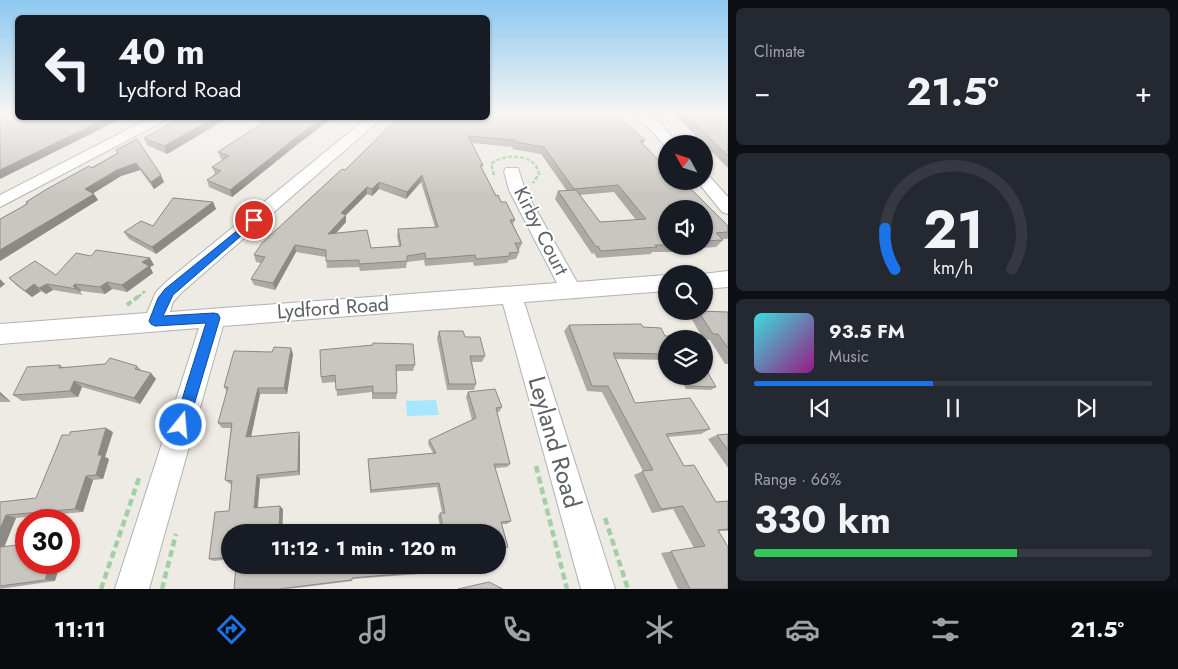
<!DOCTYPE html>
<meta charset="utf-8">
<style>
:root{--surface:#171b24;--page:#242831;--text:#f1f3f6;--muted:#9ea1a6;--line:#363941;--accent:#1a73e8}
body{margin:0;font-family:Jost,sans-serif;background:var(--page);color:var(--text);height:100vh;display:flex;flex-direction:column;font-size:19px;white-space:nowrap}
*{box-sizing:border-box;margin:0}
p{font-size:16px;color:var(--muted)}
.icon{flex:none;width:28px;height:28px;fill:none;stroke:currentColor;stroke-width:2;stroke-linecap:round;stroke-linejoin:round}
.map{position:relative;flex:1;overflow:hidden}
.side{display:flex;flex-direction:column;gap:8px;padding:8px;background:#0d0f14;width:450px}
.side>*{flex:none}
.top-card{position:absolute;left:15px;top:15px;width:475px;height:105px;border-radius:8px;box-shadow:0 1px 4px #0004;background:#171b24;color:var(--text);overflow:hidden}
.needle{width:32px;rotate:310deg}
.tools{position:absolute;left:658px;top:135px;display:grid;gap:10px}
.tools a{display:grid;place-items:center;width:55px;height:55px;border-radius:50%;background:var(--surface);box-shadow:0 1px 4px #0004;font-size:25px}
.speed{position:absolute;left:15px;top:509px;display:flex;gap:10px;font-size:25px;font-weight:700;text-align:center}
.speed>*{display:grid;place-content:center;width:65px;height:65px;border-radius:50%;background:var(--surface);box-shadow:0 1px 4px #0004;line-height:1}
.speed .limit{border:8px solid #d22;background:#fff;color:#111}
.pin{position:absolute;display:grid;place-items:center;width:42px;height:42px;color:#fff;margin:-21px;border:2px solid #fff;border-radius:50%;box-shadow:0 1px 5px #0007}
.me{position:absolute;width:55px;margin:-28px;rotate:17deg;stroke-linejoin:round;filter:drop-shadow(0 0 4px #0008)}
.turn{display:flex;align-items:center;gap:18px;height:105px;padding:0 20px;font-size:22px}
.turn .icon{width:65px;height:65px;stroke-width:2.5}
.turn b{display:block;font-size:35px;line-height:42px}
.big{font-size:38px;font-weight:700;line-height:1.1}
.side .widget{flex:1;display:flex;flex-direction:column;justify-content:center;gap:8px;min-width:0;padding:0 18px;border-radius:8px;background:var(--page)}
.side .dial{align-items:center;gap:0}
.dial svg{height:130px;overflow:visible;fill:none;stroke:var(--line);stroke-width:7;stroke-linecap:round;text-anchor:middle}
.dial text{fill:var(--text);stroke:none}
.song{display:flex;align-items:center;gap:15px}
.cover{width:60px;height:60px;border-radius:8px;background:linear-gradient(135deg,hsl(180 70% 55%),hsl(310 70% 35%))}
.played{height:5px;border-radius:2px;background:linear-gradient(90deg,var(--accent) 45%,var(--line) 45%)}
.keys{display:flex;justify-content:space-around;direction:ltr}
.heat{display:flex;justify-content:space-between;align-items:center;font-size:28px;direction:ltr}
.charge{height:8px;border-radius:4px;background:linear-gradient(90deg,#34c759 66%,var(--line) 0)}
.trip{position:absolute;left:221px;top:524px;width:285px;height:50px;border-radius:25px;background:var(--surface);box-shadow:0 1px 4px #0004;font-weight:700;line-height:50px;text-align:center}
.dock{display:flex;height:80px;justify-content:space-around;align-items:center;background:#090b0e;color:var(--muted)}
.dock .icon{width:35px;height:35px}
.dock .on{color:var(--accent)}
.dock b{font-size:22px;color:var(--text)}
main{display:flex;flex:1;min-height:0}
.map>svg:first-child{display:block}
.water{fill:#a5e7fe}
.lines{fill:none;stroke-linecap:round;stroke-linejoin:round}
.minor-casing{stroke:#afb3b6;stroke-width:2}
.path-far2{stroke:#a0d0a4;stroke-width:2.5;stroke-dasharray:4 2;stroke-linecap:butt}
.path-far1{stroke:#a0d0a4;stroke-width:4;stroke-dasharray:5.5 3;stroke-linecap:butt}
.path{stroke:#a0d0a4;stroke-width:4.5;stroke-dasharray:7 4;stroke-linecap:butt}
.minor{fill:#fff;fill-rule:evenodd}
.wall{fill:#ada9a5;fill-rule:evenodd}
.shaded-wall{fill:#8d8a86}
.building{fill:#c9c5c0;stroke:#8d8a86;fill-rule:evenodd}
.route{fill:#1a73e8;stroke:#114b97}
.labels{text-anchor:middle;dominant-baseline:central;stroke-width:4;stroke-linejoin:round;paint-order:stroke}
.street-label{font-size:20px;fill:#5c6164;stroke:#fff}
.near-street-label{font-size:24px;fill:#5c6164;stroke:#fff}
</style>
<main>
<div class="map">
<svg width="728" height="589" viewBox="0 0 728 589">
<rect width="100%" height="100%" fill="#eeeae4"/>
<path class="water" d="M436,400L439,415L407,416L406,401Z"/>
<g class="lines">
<g class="minor-casing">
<path id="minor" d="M631,113H647L661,124L678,144H666V147L651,130Z
M150,118H166L164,121L0,207V195Z
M367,118H382L181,293L173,302L170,312L557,283L509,190L504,171L506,168H518L525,190L577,282L666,275V291L524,302L615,589H581L503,304L223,326L149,589H115L199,328L0,344V324L147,313L156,292L167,281Z
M704,175L710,177L728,197V214L722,212L697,181H704Z
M728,271V287L704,289V274H702Z"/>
</g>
<path class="path-far2" d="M704,162L709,167
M494,175L491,164C504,153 536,153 539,174L533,183
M671,269L695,267
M138,297L145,291"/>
<path class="path-far1" d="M127,305L139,296"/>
<path class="path" d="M536,466L567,589
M605,518L628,589
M101,589L139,478
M162,589L176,534"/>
<use href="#minor" class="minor"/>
</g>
<path class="wall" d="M676,113H728V168L675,115Z
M180,118H228L167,154L147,145L144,138Z
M251,118H333L299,143L232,197L209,187L207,180L215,174L212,167L223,160L221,159L218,152L263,122Z
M397,119L645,140L643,144L666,181L728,226V238L727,239H722L723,240L716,247L686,249L684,252H652L651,254L597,258L594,253L592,254L555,199L558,191H567L541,154L512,149L513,147L472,143L483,165L482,168L496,196L515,220L513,224L522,243L519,250H518L519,252L516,259L509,260L507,263L474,266L473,262L425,266L424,260L407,262L406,268L360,271L359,267L327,268L326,257L296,252L275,290L254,285L251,279L261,263L256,262L254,255L345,170ZM421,182L435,227L398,229L397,236L399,246L371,248L336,233L346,222V215L367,194L372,196L379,189L406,199ZM614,192L636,220L600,222L579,195ZM666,209H704V246H666Z
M116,150L164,182L154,189L140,170L121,176L93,193L98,200L0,261V219L22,207L27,203L26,202L118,153Z
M213,202L216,209L156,254L129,239L124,232L153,226Z
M91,256L154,265L150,267L153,273L127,292L112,289L105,294L81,291L80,292L83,295L53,290L46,294L41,291L32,297L16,285L9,278L56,275Z
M698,311L728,312V364H725L710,340H704L691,318Z
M569,325L643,327L665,336L666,339V360L616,359L635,403L710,429L701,434L668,437L684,466L716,502L728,501V531H719L728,589H678L661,553L694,548L673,509L652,513L634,475L643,471L602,392L587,391L564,331Z
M439,331L485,356L482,362H472L476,384L474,390H447L437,338Z
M320,350L415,365L413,371H396L397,393L396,399H372V392L337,396L336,382L322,383L321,377Z
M293,354L287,394H260L251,436L300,437V475L260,479L258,508L283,509L282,532H230V559L214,561L209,559L229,511L232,485L230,484L225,480L231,428H222L218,423L227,392L224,387Z
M60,365L63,367L137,366L141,370L156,379L140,404L82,387L78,397L22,401L13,395Z
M679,376H704L716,387L711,390L686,389Z
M0,392L11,402H0Z
M468,392L502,407L499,412H497L510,464L507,467L495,468L511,521L507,524H502L508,547L504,549H498V532H441L438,516L440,513H442L437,487L370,493L368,459L433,453L428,444L429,440L472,420L466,397Z
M113,432L105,457L109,459L103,479L93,480L83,512L16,518L4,547L55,581L0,589V502L36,498Z
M728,434V468L708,439L717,435Z
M236,565L422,572L420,574L352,579V581L288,589H234Z"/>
<path class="shaded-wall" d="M107,118H123L0,179V170Z
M214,118H228L167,154L164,146Z
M324,118H333L299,143L232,197L230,190L298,136Z
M136,163L140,170L121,176L89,196L85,189L117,170Z
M161,175L164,182L154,189L151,182Z
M422,175L421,182L406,199L407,192Z
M379,182V189L372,196V189Z
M367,187V194L346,215V222L329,241L328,234L341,213Z
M94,194L98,200L0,261V250Z
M213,202L216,209L156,254L152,247Z
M295,245L296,252L275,290L273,283Z
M150,258L154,265L150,267L153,273L127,292L122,285L142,262Z
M0,279L5,284L0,288Z
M107,282L112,289L105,294L100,287Z
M34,284L41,291L32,297L25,291Z
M47,284L53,290L46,294L39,288Z
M75,284L81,291L80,292L73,286Z
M291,348L293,354L287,394L284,388Z
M151,373L156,379L140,404L134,398Z
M74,381L82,387L78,397L70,391Z
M258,388L260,394L250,442L246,437Z
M0,392L11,402L2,396L0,394Z
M106,428L113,432L105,457L109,459L103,479L96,475L98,455Z
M299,432L300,437V475L298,471Z
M257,475L260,479L257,512L254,508Z
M86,476L93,480L83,512L75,509Z
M280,506L283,509L282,532H279Z
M6,515L16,518L3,550H0V529Z
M51,562H61L55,581L45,580Z"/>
<path class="building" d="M0,113H18V118H107L0,170Z
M488,113H608L610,115L615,114L645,140L640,141L666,168V181H679L682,185L686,184L728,226V232L716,233L723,240L704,241V209H666V245H655L657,247L601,251L598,246L596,247L558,191L576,190L600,222L646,219L618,185L574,189L544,147L515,142V140L468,136L483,165H480L496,196L498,195L501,202H506L515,220H510L522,243H515L519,252L509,253L510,256L476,259L475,255L426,259L425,253L407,256V261L359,264V260L326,261V250L295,245L273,283L251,279L265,257L254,255L262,243L342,169L345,170L397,119L403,118H488ZM422,175L438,227L398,229L401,246L371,248L367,230L328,234L346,215L341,213L367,187L372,189L379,182L407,192Z
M684,113H728V156Z
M180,118H214L164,146L144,138Z
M269,118H324L298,136L230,190L207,180L221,171L212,167L229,156L218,152L270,118Z
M137,139L161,175L151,182L136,163L117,170L85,189L94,194L0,250V219L22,207L28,203L26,202L47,189L89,166L92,168L118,153L116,150Z
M173,198L213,202L152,247L124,232L141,221L153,226Z
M96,250L150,258L142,262L149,266L122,285L107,282L100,287L75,284L73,286L77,289L47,284L39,288L34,284L25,291L9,278L35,261L56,275L76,253L91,256Z
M698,311L728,312V348L718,334H713Z
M641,324L643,327L661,328L665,336H678L680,339H666V354L613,353L635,403L690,398L710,429L666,434L684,466L694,465L716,502L728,501V529L718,530L728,547V589H690L671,551L705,546L683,506L661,509L642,471L653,470L608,386H592L569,325Z
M439,331H463L465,337H480L485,356H470L476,384H449Z
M373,343L413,344L415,365H396L397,393H373V386L336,390L335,375L321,377L320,350L373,345Z
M274,347L291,348L284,388H258L246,437L299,432L298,471L257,475L254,508L280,506L279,532H230V557L209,559L215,512L229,511L232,481L225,480L232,423H218L228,387H224L234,351L272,352Z
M110,358L137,366L135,369L151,373L134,398L74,381L70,391L13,395L27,367L60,365L59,368L105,364Z
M704,371H707L716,387L690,386L685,376H704Z
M495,389L502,407L496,408L510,464H494L511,521L501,522L508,547L498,548V532H444L440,513H445L439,483L371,490L368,459L436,453L429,440L476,418L468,392Z
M106,428L98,455H102L96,475L86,476L75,509L6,515L0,529V502L36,498L62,435H70V432Z
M728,434V450L717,435Z
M26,544V562H51L45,580L0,586V547Z
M236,565H421L422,572L352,578V580L278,589H234Z
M489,582L503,589H458Z"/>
<linearGradient id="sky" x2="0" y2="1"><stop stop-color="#8dc8f1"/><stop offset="0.58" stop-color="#f7f6f3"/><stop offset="1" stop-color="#f7f6f3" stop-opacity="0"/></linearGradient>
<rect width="728" height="196" fill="url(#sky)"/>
<path class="route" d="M254,217L258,220L257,222L173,295L163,316L214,313L218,314L220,318L188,425L186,430L181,432L176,430L174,425L206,323L155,326L151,324L149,321L158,298L165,289Z"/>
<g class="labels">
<g class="street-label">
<text transform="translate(541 231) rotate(63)">Kirby Court</text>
<text transform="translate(333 308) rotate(-4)">Lydford Road</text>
</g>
<g class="near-street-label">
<text transform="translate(555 442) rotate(74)">Leyland Road</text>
</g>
</g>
</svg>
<div class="tools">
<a><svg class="needle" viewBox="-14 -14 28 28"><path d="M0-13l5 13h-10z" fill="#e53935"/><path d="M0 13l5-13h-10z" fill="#9ea1a6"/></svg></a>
<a><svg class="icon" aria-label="sound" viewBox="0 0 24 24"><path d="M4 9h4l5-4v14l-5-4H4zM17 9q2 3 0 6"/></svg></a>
<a><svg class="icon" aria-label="search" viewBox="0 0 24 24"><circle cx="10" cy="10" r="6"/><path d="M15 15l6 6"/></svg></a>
<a><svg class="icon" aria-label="layers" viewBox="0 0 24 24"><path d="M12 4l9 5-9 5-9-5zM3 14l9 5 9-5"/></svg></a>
</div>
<div class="speed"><div class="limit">30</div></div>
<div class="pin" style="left:254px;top:220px;background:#d93025"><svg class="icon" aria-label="arrive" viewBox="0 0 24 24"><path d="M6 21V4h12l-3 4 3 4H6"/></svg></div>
<svg class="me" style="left:181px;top:425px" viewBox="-20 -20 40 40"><circle r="17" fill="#1a73e8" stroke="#fff" stroke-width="3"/><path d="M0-11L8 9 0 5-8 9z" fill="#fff"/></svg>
<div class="trip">11:12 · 1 min · 120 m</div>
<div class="top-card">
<div class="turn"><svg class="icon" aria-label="left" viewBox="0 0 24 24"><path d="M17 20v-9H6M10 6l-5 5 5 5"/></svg><div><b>40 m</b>Lydford Road</div></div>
</div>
</div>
<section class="side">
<div class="widget"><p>Climate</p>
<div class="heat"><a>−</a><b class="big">21.5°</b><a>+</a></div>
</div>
<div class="widget dial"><svg viewBox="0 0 100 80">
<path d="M14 69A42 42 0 1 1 86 69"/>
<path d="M14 69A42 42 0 0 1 8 44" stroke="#1a73e8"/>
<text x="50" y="56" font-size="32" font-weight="700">21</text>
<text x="50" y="72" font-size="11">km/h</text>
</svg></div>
<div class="widget">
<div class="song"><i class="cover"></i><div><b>93.5 FM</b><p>Music</p></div></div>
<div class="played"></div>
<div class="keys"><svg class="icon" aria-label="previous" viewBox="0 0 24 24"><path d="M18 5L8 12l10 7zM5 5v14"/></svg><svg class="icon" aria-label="pause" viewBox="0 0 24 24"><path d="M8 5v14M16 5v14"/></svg><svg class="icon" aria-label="next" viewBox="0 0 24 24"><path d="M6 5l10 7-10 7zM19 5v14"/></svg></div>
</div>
<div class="widget"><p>Range · 66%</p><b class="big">330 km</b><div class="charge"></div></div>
</section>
</main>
<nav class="dock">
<b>11:11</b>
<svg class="icon on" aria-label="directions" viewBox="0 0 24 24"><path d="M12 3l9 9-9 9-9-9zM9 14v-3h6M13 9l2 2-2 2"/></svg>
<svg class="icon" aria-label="music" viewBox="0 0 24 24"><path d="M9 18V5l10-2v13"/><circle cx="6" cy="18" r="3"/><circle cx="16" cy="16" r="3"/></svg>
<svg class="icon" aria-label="phone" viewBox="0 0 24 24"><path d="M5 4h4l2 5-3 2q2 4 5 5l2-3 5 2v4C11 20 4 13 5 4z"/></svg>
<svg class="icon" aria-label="climate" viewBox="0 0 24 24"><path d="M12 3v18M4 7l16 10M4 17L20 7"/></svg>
<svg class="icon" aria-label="car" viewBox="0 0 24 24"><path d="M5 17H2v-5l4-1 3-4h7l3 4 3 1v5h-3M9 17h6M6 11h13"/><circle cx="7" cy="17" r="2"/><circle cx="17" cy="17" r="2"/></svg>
<svg class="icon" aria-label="filters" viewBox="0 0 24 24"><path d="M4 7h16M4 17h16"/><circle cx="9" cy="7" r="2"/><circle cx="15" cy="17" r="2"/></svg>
<b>21.5°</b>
</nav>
